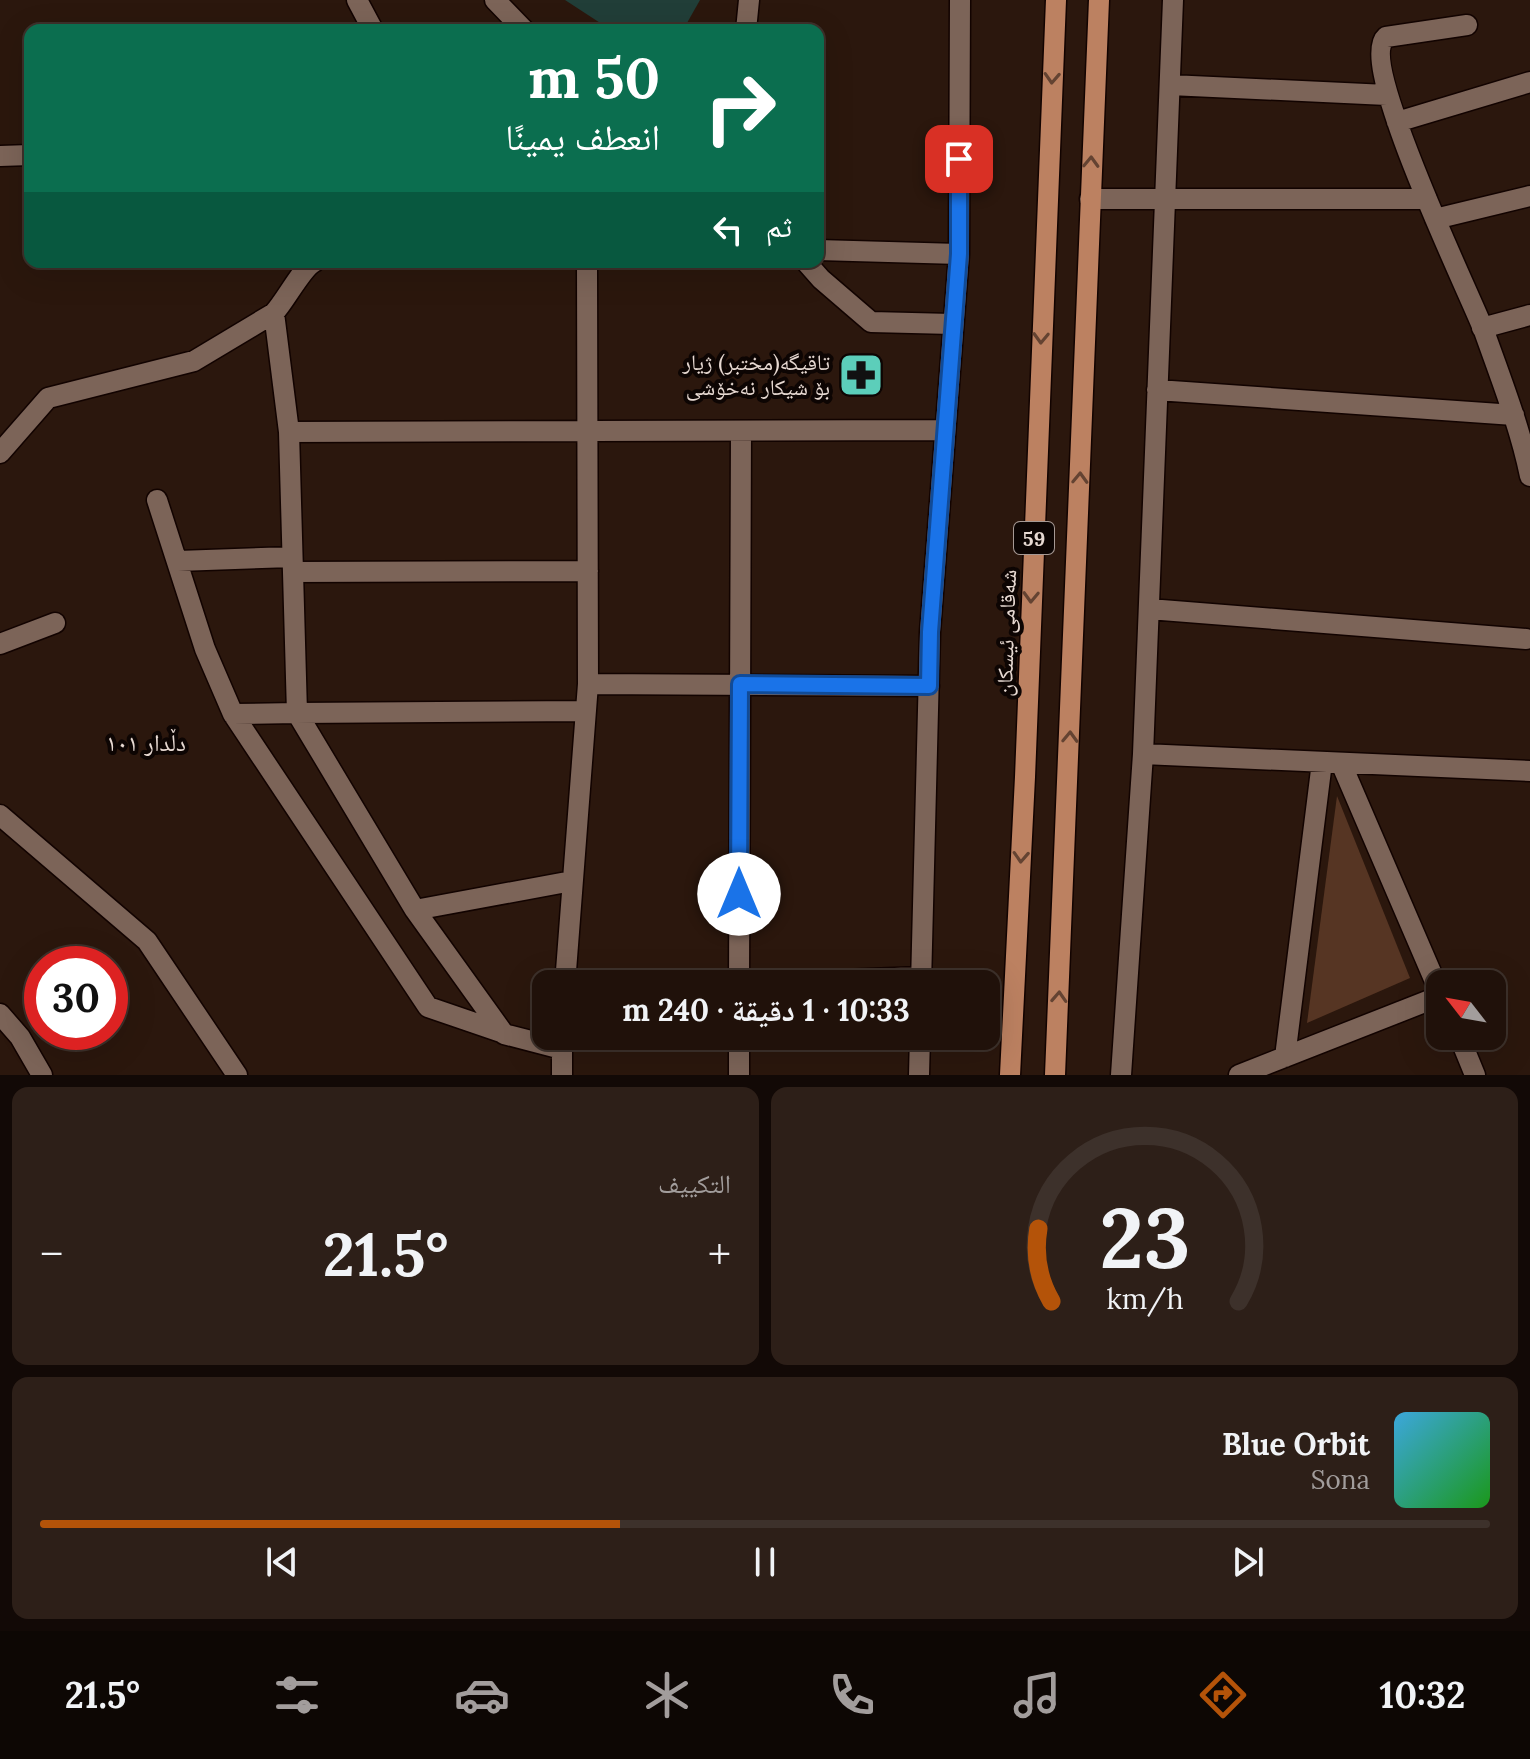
<!DOCTYPE html>
<html lang="ar">
<meta charset="utf-8">
<style>
:root{--surface:#20110a;--page:#2d1f18;--text:#f1f3f6;--muted:#a29d9c;--line:#3d312b;--accent:#b45309}
body{margin:0;font-family:Lora,"Noto Naskh Arabic",serif;background:var(--page);color:var(--text);direction:rtl;height:100vh;display:flex;flex-direction:column;font-size:30px;white-space:nowrap}
*{box-sizing:border-box;margin:0}
p{font-size:26px;color:var(--muted)}
.icon{flex:none;width:44px;height:44px;fill:none;stroke:currentColor;stroke-width:2;stroke-linecap:round;stroke-linejoin:round}
.map{position:relative;height:1075px;overflow:hidden;direction:ltr}
.drawer{display:flex;flex-direction:column;gap:12px;padding:12px;background:#120906;flex:1}
.drawer>*{flex:none}
.banner{position:absolute;left:24px;top:24px;width:800px;height:244px;border-radius:16px;box-shadow:0 8px 32px #0002,0 0 0 2px var(--line);direction:rtl;background:#0b6e4f;color:#fff;overflow:hidden}
.needle{width:52px;rotate:301deg}
.fabs{position:absolute;left:1426px;top:970px;display:grid;gap:16px}
.fabs a{display:grid;place-items:center;width:80px;height:80px;border-radius:16px;background:var(--surface);box-shadow:0 8px 32px #0002,0 0 0 2px var(--line);font-size:40px}
.speed{position:absolute;left:24px;top:946px;display:flex;gap:16px;font-size:40px;font-weight:700;text-align:center}
.speed>*{display:grid;place-content:center;width:104px;height:104px;border-radius:50%;background:var(--surface);box-shadow:0 8px 32px #0002,0 0 0 2px var(--line);line-height:1}
.speed .limit{border:12px solid #d22;background:#fff;color:#111}
.pin{position:absolute;display:grid;place-items:center;width:68px;height:68px;color:#fff;margin:-34px;border-radius:16px;box-shadow:0 4px 12px #0006}
.me{position:absolute;width:88px;margin:-44px;rotate:0deg;stroke-linejoin:round;filter:drop-shadow(0 0 6px #0008)}
.turn{display:flex;align-items:center;gap:28px;height:168px;padding:0 32px;font-size:36px}
.turn .icon{width:104px;height:104px;stroke-width:2.5}
.turn b{display:block;font-size:56px;line-height:68px}
.then{display:flex;align-items:center;height:76px;padding:0 32px;background:#0003;gap:16px;font-size:30px}
.big{font-size:60px;font-weight:700;line-height:1.1}
.drawer .tile{flex:1;display:flex;flex-direction:column;justify-content:center;gap:12px;min-width:0;padding:0 28px;border-radius:16px;background:var(--page)}
.drawer .dial{align-items:center;gap:0}
.dial svg{height:208px;overflow:visible;fill:none;stroke:var(--line);stroke-width:7;stroke-linecap:round;text-anchor:middle}
.dial text{fill:var(--text);stroke:none}
.song{display:flex;align-items:center;gap:24px}
.cover{width:96px;height:96px;border-radius:12px;background:linear-gradient(135deg,hsl(200 70% 55%),hsl(120 70% 35%))}
.played{height:8px;border-radius:4px;background:linear-gradient(90deg,var(--accent) 40%,var(--line) 40%)}
.keys{display:flex;justify-content:space-around;direction:ltr}
.heat{display:flex;justify-content:space-between;align-items:center;font-size:44px;direction:ltr}
.drawer .tiles{flex:1;display:grid;gap:12px;grid-template-columns:1fr 1fr}
.tile:last-child{grid-column:span 2}
.trip{position:absolute;left:532px;top:970px;width:468px;height:80px;border-radius:16px;background:var(--surface);box-shadow:0 8px 32px #0002,0 0 0 2px var(--line);font-weight:700;line-height:80px;text-align:center;direction:rtl}
.tab-bar{display:flex;height:128px;justify-content:space-around;align-items:center;background:#0d0704;color:var(--muted)}
.tab-bar .icon{width:56px;height:56px}
.tab-bar .current{color:var(--accent)}
.tab-bar b{font-size:36px;color:var(--text)}
.map>svg:first-child{display:block}
.green{fill:#563523}
.building{fill:#213e38}
.lines{fill:none;stroke-linecap:round;stroke-linejoin:round}
.minor-casing{stroke:#120300;stroke-width:23}
.major-casing{stroke:#120300;stroke-width:23}
.minor{stroke:#7c6458;stroke-width:20}
.major{stroke:#bc8161;stroke-width:20}
.oneway{stroke:#644332}
.route-casing{stroke:#114b97;stroke-width:20}
.route{stroke:#1a73e8;stroke-width:14}
.labels{text-anchor:middle;dominant-baseline:central;stroke-width:8;stroke-linejoin:round;paint-order:stroke}
.shield{fill:#0d0503;stroke:#a69994;stroke-width:2}
.shield-label{font-size:20px;font-weight:bold;fill:#e7d9d2}
.poi-label{font-size:22px;fill:#e7d9d2;stroke:#0d0503;text-anchor:end}
.street-label{font-size:22px;fill:#e7d9d2;stroke:#0d0503}
.neighbourhood-label{font-size:24px;fill:#e7d9d2;stroke:#0d0503}
</style>
<div class="map">
<svg width="1530" height="1075" viewBox="0 0 1530 1075">
<rect width="100%" height="100%" fill="#2b170d"/>
<path class="green" d="M1337,796L1410,978L1307,1023Z"/>
<path class="building" d="M565,0H700L683,30H611Z"/>
<g class="lines">
<g class="minor-casing">
<path id="minor" d="M357,0L373,30
M495,0L524,30
M1467,25L1386,37C1357,62 1468,290 1484,331C1501,379 1520,427 1530,476
M746,30L749,0
M1170,85L1387,95
M1397,122L1530,82
M0,156L30,155
M1090,199H1427
M1435,219L1530,196
M818,250L959,254
M806,262L821,279L871,322L952,324
M1482,328L1530,315
M1157,390L1514,415
M289,432L945,430
M0,453L48,398L194,361L274,313
M157,500L205,649L233,714L297,713L289,432L274,313C286,300 302,268 314,262
M178,561L292,557
M293,572L588,571
M1149,609L1526,639
M0,644L55,623
M588,684L929,686
M297,713L415,910L504,1034L562,1049V1075
M297,713L586,711
M233,714L428,1007L504,1033
M1143,754L1530,771
M1341,763L1440,993
M0,815L147,941L237,1075
M415,910L572,881
M565,984L588,684L587,262
M738,984L921,977
M739,984L741,432
M921,984L930,632L959,254L960,0
M0,1014L20,1037L42,1075
M1459,1036L1475,1075
M1285,1057L1322,762
M739,1075V1036
M919,1075L920,1036
M1121,1075L1143,754L1173,0
M1239,1075L1440,996"/>
</g>
<g class="major-casing">
<path id="major" d="M1010,1075L1025,777L1056,0
M1055,1075L1099,0"/>
</g>
<use href="#minor" class="minor"/>
<use href="#major" class="major"/>
</g>
<defs><path id="oneway-chevron" d="M-2-3.5L2.5 0L-2 3.5" fill="none" stroke-width="1.6" stroke-linecap="round" stroke-linejoin="round" transform="scale(2)"/></defs>
<g class="oneway">
<use href="#oneway-chevron" transform="translate(1052 78) rotate(93)"/>
<use href="#oneway-chevron" transform="translate(1091 162) rotate(-88)"/>
<use href="#oneway-chevron" transform="translate(1041 338) rotate(92)"/>
<use href="#oneway-chevron" transform="translate(1080 478) rotate(-88)"/>
<use href="#oneway-chevron" transform="translate(1031 597) rotate(92)"/>
<use href="#oneway-chevron" transform="translate(1070 737) rotate(-88)"/>
<use href="#oneway-chevron" transform="translate(1021 857) rotate(93)"/>
<use href="#oneway-chevron" transform="translate(1059 997) rotate(-87)"/>
</g>
<g class="lines">
<g class="route-casing">
<path id="route" d="M739,894L740,684L929,686L930,632L959,254V159"/>
</g>
<use href="#route" class="route"/>
</g>
<defs>
<g id="pharmacy-square" transform="scale(2.3)"><rect x="-9" y="-9" width="18" height="18" rx="4" fill="#5cceba" stroke="#0d0503"/><path d="M-2-6h4v4h4v4h-4v4h-4v-4h-4v-4h4Z" fill="#111"/></g>
</defs>
<g fill-rule="evenodd">
<use href="#pharmacy-square" x="861" y="375"/>
</g>
<g class="labels">
<rect class="shield" x="1014" y="522" width="40" height="32" rx="6"/>
<g class="shield-label">
<text x="1034" y="538">59</text>
</g>
<g class="poi-label">
<text x="830" y="362">تاقیگە(مختبر) ژیار<tspan x="830" dy="25">بۆ شیکار نەخۆشی</tspan></text>
</g>
<g class="street-label">
<text transform="translate(1006 633) rotate(-88)">شەقامی ئیسکان</text>
</g>
<g class="neighbourhood-label">
<text x="146" y="742">دڵدار ١٠١</text>
</g>
</g>
</svg>
<div class="fabs">
<a><svg class="needle" viewBox="-14 -14 28 28"><path d="M0-13l5 13h-10z" fill="#e53935"/><path d="M0 13l5-13h-10z" fill="#a29d9c"/></svg></a>
</div>
<div class="speed"><div class="limit">30</div></div>
<div class="pin" style="left:959px;top:159px;background:#d93025"><svg class="icon" aria-label="arrive" viewBox="0 0 24 24"><path d="M6 21V4h12l-3 4 3 4H6"/></svg></div>
<svg class="me" style="left:739px;top:894px" viewBox="-20 -20 40 40"><circle r="19" fill="#fff"/><path d="M0-13L10 11 0 6-10 11z" fill="#1a73e8"/></svg>
<div class="trip">10:33 · 1 دقيقة · 240 m</div>
<div class="banner">
<div class="turn"><svg class="icon" aria-label="right" viewBox="0 0 24 24"><path d="M7 20v-9h11M14 6l5 5-5 5"/></svg><div><b>50 m</b>انعطف يمينًا</div></div>
<div class="then">ثم<svg class="icon" aria-label="left" viewBox="0 0 24 24"><path d="M17 20v-9H6M10 6l-5 5 5 5"/></svg></div>
</div>
</div>
<section class="drawer">
<div class="tiles">
<div class="tile dial"><svg viewBox="0 0 100 80">
<path d="M14 69A42 42 0 1 1 86 69"/>
<path d="M14 69A42 42 0 0 1 9 41" stroke="#b45309"/>
<text x="50" y="56" font-size="32" font-weight="700">23</text>
<text x="50" y="72" font-size="11">km/h</text>
</svg></div>
<div class="tile"><p>التكييف</p>
<div class="heat"><a>−</a><b class="big">21.5°</b><a>+</a></div>
</div>
<div class="tile">
<div class="song"><i class="cover"></i><div><b>Blue Orbit</b><p>Sona</p></div></div>
<div class="played"></div>
<div class="keys"><svg class="icon" aria-label="previous" viewBox="0 0 24 24"><path d="M18 5L8 12l10 7zM5 5v14"/></svg><svg class="icon" aria-label="pause" viewBox="0 0 24 24"><path d="M8 5v14M16 5v14"/></svg><svg class="icon" aria-label="next" viewBox="0 0 24 24"><path d="M6 5l10 7-10 7zM19 5v14"/></svg></div>
</div>
</div>
</section>
<nav class="tab-bar">
<b>10:32</b>
<svg class="icon current" aria-label="directions" viewBox="0 0 24 24"><path d="M12 3l9 9-9 9-9-9zM9 14v-3h6M13 9l2 2-2 2"/></svg>
<svg class="icon" aria-label="music" viewBox="0 0 24 24"><path d="M9 18V5l10-2v13"/><circle cx="6" cy="18" r="3"/><circle cx="16" cy="16" r="3"/></svg>
<svg class="icon" aria-label="phone" viewBox="0 0 24 24"><path d="M5 4h4l2 5-3 2q2 4 5 5l2-3 5 2v4C11 20 4 13 5 4z"/></svg>
<svg class="icon" aria-label="climate" viewBox="0 0 24 24"><path d="M12 3v18M4 7l16 10M4 17L20 7"/></svg>
<svg class="icon" aria-label="car" viewBox="0 0 24 24"><path d="M5 17H2v-5l4-1 3-4h7l3 4 3 1v5h-3M9 17h6M6 11h13"/><circle cx="7" cy="17" r="2"/><circle cx="17" cy="17" r="2"/></svg>
<svg class="icon" aria-label="filters" viewBox="0 0 24 24"><path d="M4 7h16M4 17h16"/><circle cx="9" cy="7" r="2"/><circle cx="15" cy="17" r="2"/></svg>
<b>21.5°</b>
</nav>
